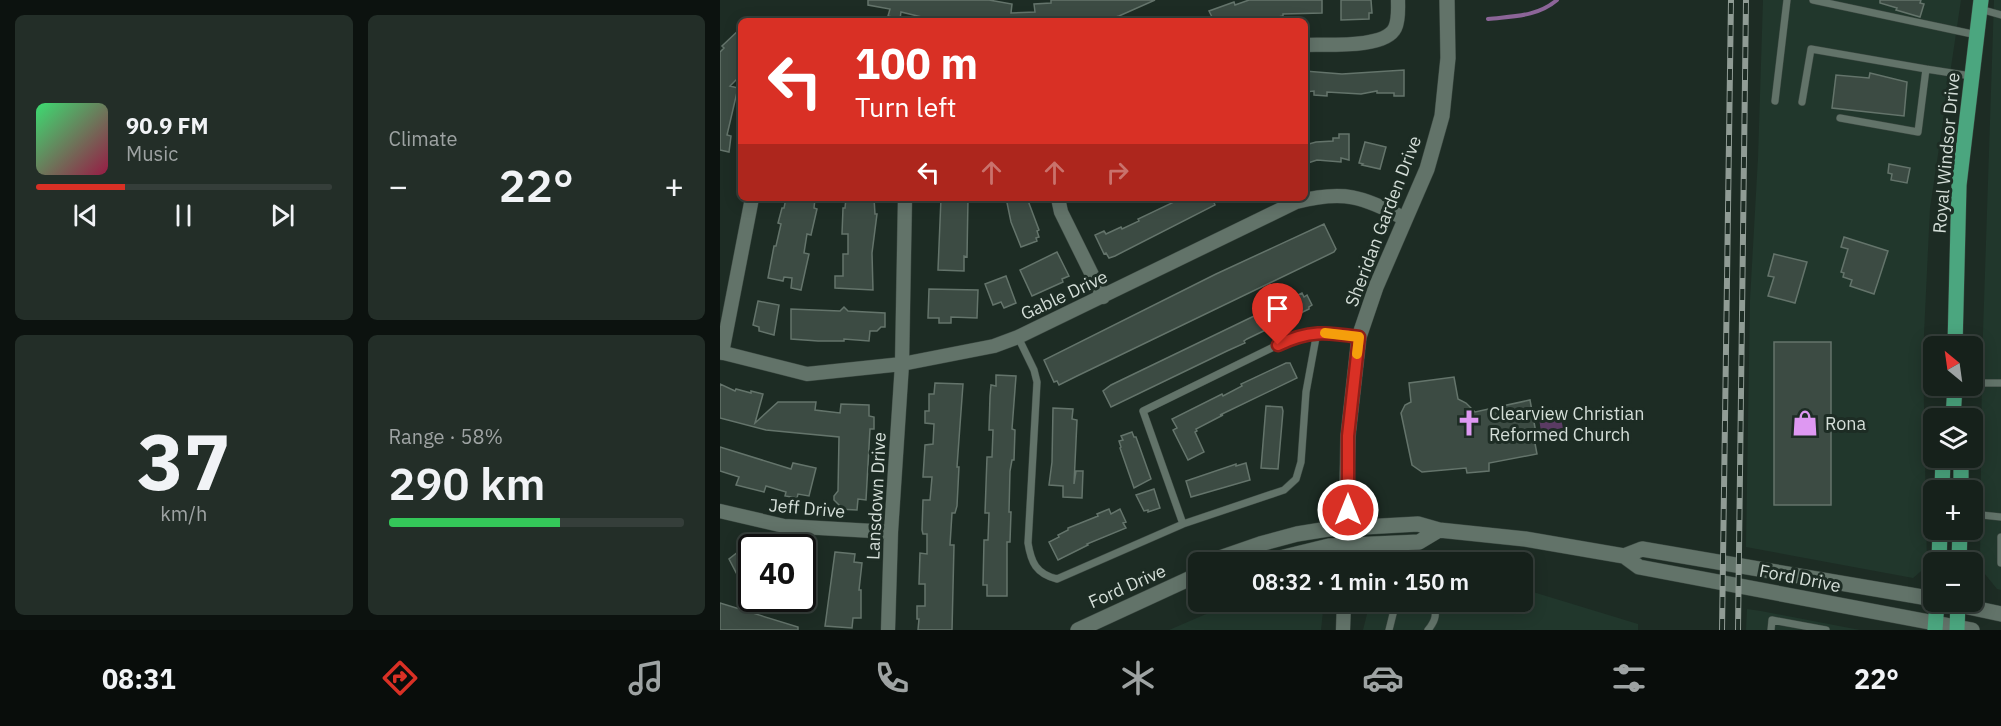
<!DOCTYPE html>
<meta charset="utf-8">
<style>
:root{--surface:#16211b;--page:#232e28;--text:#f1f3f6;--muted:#9ea3a3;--line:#353e3a;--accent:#d93025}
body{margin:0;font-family:"IBM Plex Sans",sans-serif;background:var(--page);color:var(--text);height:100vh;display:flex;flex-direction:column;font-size:22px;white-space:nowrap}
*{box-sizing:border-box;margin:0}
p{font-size:20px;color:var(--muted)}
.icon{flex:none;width:33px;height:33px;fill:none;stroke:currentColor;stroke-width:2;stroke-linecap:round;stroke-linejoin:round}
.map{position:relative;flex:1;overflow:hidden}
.side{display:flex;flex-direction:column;gap:15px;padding:15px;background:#0c120f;width:720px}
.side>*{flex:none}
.guide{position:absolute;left:18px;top:18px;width:570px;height:183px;border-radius:9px;box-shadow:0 3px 15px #0003,0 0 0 2px var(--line);background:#d93025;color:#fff;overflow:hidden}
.needle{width:39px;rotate:331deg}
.fabs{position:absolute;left:1203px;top:336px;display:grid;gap:12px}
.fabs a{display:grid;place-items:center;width:60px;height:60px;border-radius:9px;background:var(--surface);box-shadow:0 3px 15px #0003,0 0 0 2px var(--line);font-size:30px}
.speed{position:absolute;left:18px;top:534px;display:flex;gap:12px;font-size:30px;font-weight:700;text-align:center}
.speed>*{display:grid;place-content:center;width:78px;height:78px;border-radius:50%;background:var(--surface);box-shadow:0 3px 15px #0003,0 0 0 2px var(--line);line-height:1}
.speed .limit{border:3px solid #111;border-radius:9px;background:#fff;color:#111}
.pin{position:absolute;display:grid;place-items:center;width:51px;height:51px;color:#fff;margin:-62px -26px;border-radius:50% 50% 50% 0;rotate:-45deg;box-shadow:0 0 6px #0007}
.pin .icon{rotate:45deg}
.me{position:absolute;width:66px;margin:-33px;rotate:0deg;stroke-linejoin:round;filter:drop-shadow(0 0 4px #0008)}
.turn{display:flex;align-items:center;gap:21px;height:126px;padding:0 18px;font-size:27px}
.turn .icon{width:78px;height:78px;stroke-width:2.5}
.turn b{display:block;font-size:42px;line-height:51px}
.lanes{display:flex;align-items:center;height:57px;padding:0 18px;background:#0003;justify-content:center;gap:30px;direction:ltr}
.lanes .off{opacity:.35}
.big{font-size:45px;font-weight:600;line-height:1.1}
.side .widget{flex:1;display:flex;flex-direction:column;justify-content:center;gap:9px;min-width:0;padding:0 21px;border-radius:9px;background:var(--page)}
.side .dial{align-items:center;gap:0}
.dial b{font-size:78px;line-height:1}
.song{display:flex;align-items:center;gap:18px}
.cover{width:72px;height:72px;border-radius:9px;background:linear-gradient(135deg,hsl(140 70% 55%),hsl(340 70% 35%))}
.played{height:6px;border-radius:3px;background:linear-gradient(90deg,var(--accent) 30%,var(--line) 30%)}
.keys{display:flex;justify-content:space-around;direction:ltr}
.heat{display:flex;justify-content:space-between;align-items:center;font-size:33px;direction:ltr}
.charge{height:9px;border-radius:4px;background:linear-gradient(90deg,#34c759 58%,var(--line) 0)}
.side .tiles{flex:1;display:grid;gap:15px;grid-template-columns:repeat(2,1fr)}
.trip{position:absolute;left:468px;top:552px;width:345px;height:60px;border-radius:9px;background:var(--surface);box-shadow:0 3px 15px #0003,0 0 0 2px var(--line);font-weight:600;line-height:60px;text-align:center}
.tab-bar{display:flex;height:96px;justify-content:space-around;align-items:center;background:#090d0b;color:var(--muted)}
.tab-bar .icon{width:42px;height:42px}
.tab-bar .on{color:var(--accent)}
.tab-bar b{font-size:27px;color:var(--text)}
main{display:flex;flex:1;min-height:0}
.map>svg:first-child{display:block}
.built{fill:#21372c}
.green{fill:#5a3b63}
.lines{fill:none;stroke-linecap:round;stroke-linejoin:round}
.stream{stroke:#8c6598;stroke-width:4}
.building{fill:#3c4b43;stroke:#64746b;stroke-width:1.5}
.service-casing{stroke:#3c4942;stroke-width:8}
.minor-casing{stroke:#3c4942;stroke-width:15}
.tertiary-casing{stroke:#3c4942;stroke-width:16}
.secondary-casing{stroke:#3c4942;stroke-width:16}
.primary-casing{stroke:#3c4942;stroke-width:16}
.service{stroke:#627369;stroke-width:7}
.minor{stroke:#627369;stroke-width:14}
.tertiary{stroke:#627369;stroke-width:15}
.secondary{stroke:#627369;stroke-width:15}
.primary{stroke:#4ba67f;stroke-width:15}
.rail-casing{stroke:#909c95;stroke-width:6}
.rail{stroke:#1d2c24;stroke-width:4;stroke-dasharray:11;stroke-linecap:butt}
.route-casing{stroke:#8d1f18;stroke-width:15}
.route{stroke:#d93025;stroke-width:10}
.slow{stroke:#f59e0b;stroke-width:10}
.labels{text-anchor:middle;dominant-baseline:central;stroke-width:6;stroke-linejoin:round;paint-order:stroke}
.street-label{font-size:18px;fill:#d4ded8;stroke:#1d2c24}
.poi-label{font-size:18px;fill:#d4ded8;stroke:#1d2c24;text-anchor:start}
</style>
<main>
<section class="side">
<div class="tiles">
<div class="widget">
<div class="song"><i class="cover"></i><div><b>90.9 FM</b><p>Music</p></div></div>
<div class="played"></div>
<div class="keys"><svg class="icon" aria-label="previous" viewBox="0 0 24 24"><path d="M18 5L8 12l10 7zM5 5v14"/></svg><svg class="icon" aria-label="pause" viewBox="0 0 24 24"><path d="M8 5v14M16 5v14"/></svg><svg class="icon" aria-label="next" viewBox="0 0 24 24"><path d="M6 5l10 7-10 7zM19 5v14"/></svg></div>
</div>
<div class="widget"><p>Climate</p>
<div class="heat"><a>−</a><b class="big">22°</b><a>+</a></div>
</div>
<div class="widget dial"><b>37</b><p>km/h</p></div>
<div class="widget"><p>Range · 58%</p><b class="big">290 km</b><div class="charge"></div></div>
</div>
</section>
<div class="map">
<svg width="1281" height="630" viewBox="0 0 1281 630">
<rect width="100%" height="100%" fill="#1d2c24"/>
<path class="built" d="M1043,0H1241L1210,208L1203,355L1207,566L1193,578L1026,547L1030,300L1038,158Z
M1274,0H1281V590L1277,589L1260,568L1262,363Z
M803,589L918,624V630H643L650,602H802Z
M514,602H604L601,630H449Z
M1027,609L1041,611L1140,630H1026Z"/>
<path class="green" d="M840,414L843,428L821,432L819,418Z"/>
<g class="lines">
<path class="stream" d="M768,19C793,16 817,17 837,0"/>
</g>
<path class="building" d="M148,0H269L292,4L291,13L315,12L314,4L331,3V0H435L399,16L382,21H218L181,12L180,19L168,16L170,9L148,5Z
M529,0H602V13L563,14V16L536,21H494L489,11L514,2L515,5Z
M621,0H651L652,13H649V19L621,20Z
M1160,0H1201L1200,3L1204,4L1200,17L1176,10L1177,8L1160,3Z
M21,28V75L10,86L18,88L7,135L11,136L9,152L0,150V52L4,48L2,46Z
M684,70V96H674V93H657V91L641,94L607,92V96L594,95V91L585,92V71L622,74Z
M1150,73L1187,82L1184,116L1112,108L1116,75L1149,78Z
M619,134H629V160L621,158V162L597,160L585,164V145L596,142L613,141V138H619Z
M645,142L666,147L660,169L642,165L643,164L639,163Z
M1169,164L1190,168L1187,183L1171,180L1172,174L1168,173Z
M66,198L95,199L94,208L97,209L91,235L87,234L84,253L89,254L81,290L71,288L72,278L64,277L63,281L48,278L54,246H56L61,224L58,223L62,208H64Z
M126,198H154L155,214H157L152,253L153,290L115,288V276H123V254H128V234H122L123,208H125Z
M221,198H248L247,257L244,256V271L218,270Z
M286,198H307L319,230L317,231L319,237L316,238L317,241L301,247L291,222Z
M452,198H492L495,205L395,256L389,258L386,253L384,254L375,235L384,231L386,234L401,227L402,229L419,221L418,219L454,202Z
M604,224L616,249L614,252L357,376L339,385L337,381L334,382L324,360L496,274Z
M1124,237L1168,251L1154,294L1130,286L1132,280L1123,277L1124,273L1121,272L1128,249L1121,247Z
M337,252L349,276L342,279L343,282L312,296L300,270Z
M1054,254L1087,262L1075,303L1048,296L1054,277L1048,276Z
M286,276L296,303L284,308L281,302L273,305L265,284Z
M209,289L258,290L257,318L231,317V323H219V318H208Z
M582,293L584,297L587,295L592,305L589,307V309L527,339L524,341L525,343L507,351L391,407L383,391L391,385Z
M38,301L59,305L54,335L39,331V327L33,325Z
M124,307L128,311L165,313V327H161L157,331H150L149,341L124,339V341H98L71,339V309L120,311Z
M1054,342H1111V505H1054Z
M566,363H570L577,378L500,415H503L476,429L477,431L475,432L484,452L468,460L453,430L457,428L452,419L502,394L503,396L522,386L521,384Z
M276,375L296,376L292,429L295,430L294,460H292L290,471L289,512H291L290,542H287V596H267V585H263L264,540H268L269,513H265L267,457H272L273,430H269L270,396L271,385L276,386Z
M734,377L738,399L746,403L755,412L810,400L816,433H813L817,454L769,463V471L747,473L746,468L702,472L692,465L681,413L685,405L691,402L689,383Z
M215,383L243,384L237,467H239L237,506L235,513H232L230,545H234L232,630H198L199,619H197V606H205V584H199L200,553L207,554V534H203L202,530L203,500H210L212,477H203L205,445L213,444L214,424L205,423V411H209V394H214Z
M0,384L15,391L16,389L31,393V391L43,394L35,423L58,402H96L95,410L120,413L121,404L149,405V416L154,417V429H150L146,500L138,499L137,510L118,509L119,505L114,500V496L118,491L119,437L46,430L0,418Z
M546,406L562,407L563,411L558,469L541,468Z
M333,408L353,409L352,419L357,420L354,484L356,471H363L362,498L343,497V486L329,485L332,462Z
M412,432L414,437H416L431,479L414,488L400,448L401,447L399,441L403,440L401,436Z
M0,447L71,469L73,463L96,468L89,496L78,494L77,498L65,496L66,492L46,486L44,492L16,485L19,477L0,471Z
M526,463L530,480L471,497L466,481L516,464V466Z
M434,489L440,508L428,512V510L424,511L416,495Z
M389,509L391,514L400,509L406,522L403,523L406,528L367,544L368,545L338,560L329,542L339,537L338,535L348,530V528L378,516L377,514Z
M23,548L32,550V577L24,581L20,580L9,559Z
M115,552L135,554L134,562L142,563L139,590H141V618H133L132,628L105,626Z
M82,556L96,560L86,592L82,591Z
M0,603L78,627V630H0Z"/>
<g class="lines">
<g class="service-casing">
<path id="service" d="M1093,0L1257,35
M1260,9L1281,15
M1206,69L1251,76
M1055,101L1067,0
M1082,102L1091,49L1206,69L1198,132L1120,118
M597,332L639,337
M298,337L314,370L317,382L308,543C311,562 316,574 337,579L463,524L564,490L576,479L581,462L586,392L597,332L576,336L423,411L463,524
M1252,383H1281
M1252,514L1281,517
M1281,537V563
M669,630L676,602
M708,630C716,620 718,613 711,602
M1051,630L1052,620L1106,630"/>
</g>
<g class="minor-casing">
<path id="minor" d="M585,45C606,44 665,49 675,28C679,20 678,9 678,0
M338,198L341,212L383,297
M0,352L87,374L182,364L274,346L298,337L576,202C623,190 643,196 685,219
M2,353L32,198
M0,511L64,526L171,532
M625,562L626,545
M168,630L171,532L182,364L185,198
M623,630L624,602"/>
</g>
<g class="tertiary-casing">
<path id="tertiary" d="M626,545L628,436L639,337L656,287L707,169L722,116L728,58L727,0"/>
</g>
<g class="secondary-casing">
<path id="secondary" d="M904,556L922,549L1214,599
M488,562L540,544L577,534L608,529L698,524L719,530L805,539L904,556L919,567L1252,630
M544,562L609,546L699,542L719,530
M1225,602L1281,614
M358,630L473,577L478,572"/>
</g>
<g class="primary-casing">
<path id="primary" d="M1235,346L1239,185L1261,0
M1233,418L1235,386
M1222,490L1223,458
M1241,490V458
M1219,562L1220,530
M1239,562L1240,530
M1215,630L1217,602
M1237,630L1238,602"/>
</g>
<use href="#service" class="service"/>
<use href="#minor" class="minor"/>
<use href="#tertiary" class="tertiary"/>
<use href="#secondary" class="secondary"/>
<use href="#primary" class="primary"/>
<g class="rail-casing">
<path id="rail" d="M1002,630L1011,0
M1018,630L1026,0"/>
</g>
<use href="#rail" class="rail"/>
</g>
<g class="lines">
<g class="route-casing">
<path id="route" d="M558,345C589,330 606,332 639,337L628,436V510"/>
</g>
<use href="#route" class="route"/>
<path class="slow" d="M605,333L639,337L637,354"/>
</g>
<defs>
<g id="church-bare" transform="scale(2.07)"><path d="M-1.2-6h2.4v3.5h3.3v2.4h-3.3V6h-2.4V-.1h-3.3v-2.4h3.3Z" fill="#de98f2" stroke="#1d2c24" stroke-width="2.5" paint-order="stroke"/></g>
<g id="shop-bare" transform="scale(2.07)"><path d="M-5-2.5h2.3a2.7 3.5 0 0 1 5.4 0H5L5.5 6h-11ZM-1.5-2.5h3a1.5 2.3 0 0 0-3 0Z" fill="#de98f2" stroke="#1d2c24" stroke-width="2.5" paint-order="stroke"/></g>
</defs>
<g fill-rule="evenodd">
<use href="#church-bare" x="749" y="423"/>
<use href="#shop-bare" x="1085" y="423"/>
</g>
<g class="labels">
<g class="street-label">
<text transform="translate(1226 153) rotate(-85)">Royal Windsor Drive</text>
<text transform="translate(663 221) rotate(-69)">Sheridan Garden Drive</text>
<text transform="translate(344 295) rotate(-25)">Gable Drive</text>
<text transform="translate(156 496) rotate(-87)">Lansdown Drive</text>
<text transform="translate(87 508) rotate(5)">Jeff Drive</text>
<text transform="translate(1080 578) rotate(11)">Ford Drive</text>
<text transform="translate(407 586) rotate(-24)">Ford Drive</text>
</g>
<g class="poi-label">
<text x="769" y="413">Clearview Christian<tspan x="769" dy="21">Reformed Church</tspan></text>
<text x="1105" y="423">Rona</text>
</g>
</g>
</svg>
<div class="fabs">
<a><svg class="needle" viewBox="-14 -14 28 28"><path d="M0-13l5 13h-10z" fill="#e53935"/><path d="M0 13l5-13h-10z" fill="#9ea3a3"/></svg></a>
<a><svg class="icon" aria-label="layers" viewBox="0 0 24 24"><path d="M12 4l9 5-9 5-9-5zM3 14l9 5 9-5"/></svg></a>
<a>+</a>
<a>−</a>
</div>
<div class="speed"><div class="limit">40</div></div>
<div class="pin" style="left:558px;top:345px;background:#d93025"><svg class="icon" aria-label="arrive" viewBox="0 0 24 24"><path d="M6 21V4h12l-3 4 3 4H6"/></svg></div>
<svg class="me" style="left:628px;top:510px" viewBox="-20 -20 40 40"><circle r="17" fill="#d93025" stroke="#fff" stroke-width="3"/><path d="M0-11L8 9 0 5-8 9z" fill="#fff"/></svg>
<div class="trip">08:32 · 1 min · 150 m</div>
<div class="guide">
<div class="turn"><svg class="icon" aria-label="left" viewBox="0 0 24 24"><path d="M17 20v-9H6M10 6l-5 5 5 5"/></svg><div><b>100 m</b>Turn left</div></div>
<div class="lanes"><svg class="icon" aria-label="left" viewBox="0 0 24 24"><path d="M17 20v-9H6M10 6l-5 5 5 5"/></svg><svg class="icon off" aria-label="ahead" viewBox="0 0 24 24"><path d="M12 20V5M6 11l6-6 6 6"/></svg><svg class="icon off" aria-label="ahead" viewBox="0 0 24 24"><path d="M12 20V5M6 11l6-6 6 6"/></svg><svg class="icon off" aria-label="right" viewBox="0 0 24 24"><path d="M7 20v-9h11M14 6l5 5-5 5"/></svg></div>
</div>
</div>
</main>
<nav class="tab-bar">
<b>08:31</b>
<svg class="icon on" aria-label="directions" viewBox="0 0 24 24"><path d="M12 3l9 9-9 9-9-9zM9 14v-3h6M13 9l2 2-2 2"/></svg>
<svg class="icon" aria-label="music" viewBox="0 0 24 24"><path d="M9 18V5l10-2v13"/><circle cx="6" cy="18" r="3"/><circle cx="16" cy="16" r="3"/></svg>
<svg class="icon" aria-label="phone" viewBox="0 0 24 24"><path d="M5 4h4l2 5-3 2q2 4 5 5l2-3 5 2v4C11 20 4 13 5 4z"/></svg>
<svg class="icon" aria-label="climate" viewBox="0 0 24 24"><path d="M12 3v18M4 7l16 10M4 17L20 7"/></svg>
<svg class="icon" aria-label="car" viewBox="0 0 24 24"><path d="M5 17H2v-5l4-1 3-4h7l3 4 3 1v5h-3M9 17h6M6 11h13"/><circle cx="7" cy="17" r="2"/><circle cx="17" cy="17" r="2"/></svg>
<svg class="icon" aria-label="filters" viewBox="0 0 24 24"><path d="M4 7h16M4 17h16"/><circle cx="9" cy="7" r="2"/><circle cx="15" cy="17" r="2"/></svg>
<b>22°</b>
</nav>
